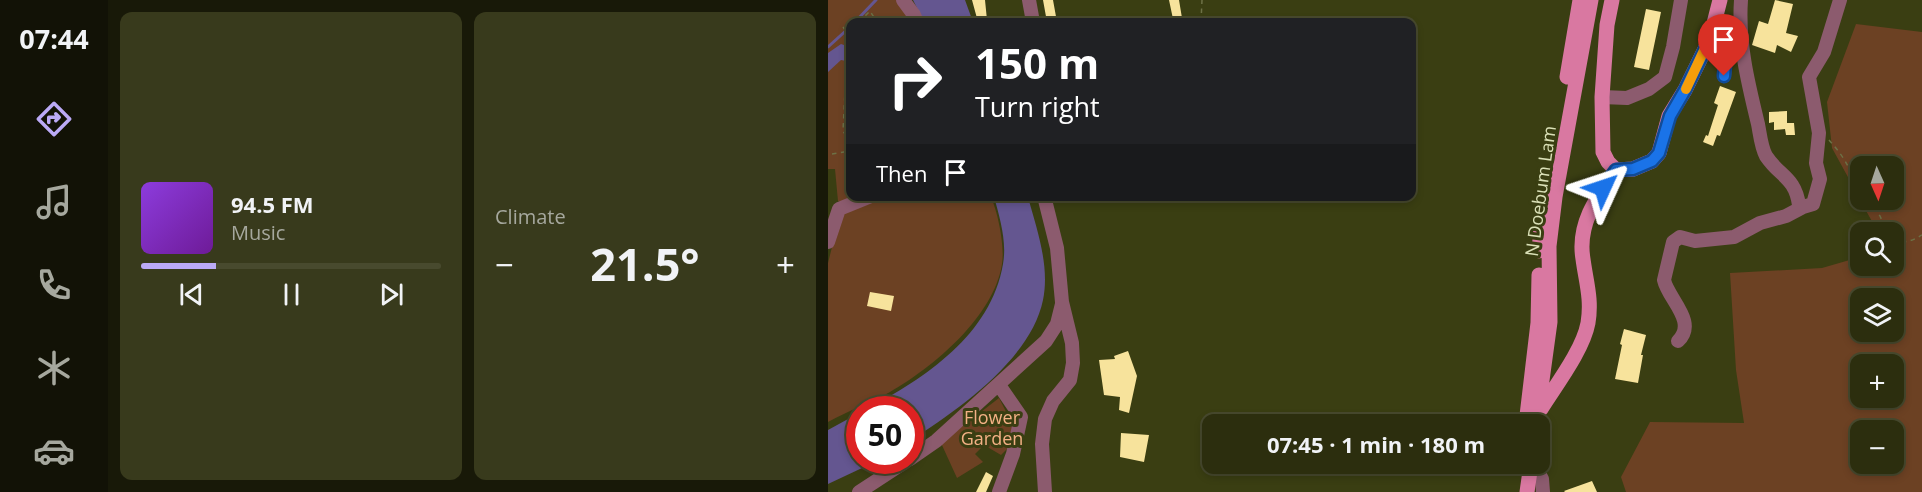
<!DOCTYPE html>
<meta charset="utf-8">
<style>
:root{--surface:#2c2e0e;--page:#383a1c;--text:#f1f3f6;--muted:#a6a89e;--line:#484a2e;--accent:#bbaaf6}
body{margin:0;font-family:"Open Sans",sans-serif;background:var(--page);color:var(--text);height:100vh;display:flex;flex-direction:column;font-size:22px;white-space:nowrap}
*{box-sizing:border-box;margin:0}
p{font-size:20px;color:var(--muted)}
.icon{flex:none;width:33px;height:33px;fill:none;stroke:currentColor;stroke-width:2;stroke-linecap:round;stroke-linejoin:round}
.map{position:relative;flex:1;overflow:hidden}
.drawer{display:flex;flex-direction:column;gap:12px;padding:12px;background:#181908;width:720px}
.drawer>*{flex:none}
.banner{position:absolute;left:18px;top:18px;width:570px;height:183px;border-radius:12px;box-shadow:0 3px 9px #0003,0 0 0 2px var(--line);background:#202124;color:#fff;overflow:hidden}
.needle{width:39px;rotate:177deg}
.tools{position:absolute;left:1022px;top:156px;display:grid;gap:12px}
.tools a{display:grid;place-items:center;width:54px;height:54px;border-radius:12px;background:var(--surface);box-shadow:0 3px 9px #0003,0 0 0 2px var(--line);font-size:30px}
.speed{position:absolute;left:18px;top:396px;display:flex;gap:12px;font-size:30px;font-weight:700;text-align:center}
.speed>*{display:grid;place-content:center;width:78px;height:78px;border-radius:50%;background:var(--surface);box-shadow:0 3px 9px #0003,0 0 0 2px var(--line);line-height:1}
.speed .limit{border:9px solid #d22;background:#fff;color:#111}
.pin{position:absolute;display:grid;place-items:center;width:51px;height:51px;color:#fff;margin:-62px -26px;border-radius:50% 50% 50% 0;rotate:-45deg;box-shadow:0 0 6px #0007}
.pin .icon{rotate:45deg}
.me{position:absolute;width:66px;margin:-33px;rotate:48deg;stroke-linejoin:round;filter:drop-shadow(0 0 4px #0008)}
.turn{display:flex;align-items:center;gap:21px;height:126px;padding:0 30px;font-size:27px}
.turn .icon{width:78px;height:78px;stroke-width:2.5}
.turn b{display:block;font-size:42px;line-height:51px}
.then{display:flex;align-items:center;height:57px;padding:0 30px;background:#0003;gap:12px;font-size:22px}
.big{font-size:45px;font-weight:700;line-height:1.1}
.drawer .widget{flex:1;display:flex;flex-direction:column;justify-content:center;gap:9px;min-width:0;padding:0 21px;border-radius:12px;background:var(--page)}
.song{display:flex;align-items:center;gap:18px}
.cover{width:72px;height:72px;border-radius:9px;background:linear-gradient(135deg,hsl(270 70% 55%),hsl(280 70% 35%))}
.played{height:6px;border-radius:3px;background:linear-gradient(90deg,var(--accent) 25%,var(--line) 25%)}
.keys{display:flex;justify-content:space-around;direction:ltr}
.heat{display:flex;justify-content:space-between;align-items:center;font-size:33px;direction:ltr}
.drawer .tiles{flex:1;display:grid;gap:12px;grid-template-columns:repeat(2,1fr)}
.trip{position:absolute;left:374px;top:414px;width:348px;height:60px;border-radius:12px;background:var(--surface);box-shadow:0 3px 9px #0003,0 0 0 2px var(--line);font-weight:700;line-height:60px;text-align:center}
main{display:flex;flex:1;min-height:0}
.tab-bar{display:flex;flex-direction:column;width:108px;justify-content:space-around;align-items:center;background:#121206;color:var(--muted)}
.tab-bar .icon{width:42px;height:42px}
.tab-bar .current{color:var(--accent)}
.tab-bar b{font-size:27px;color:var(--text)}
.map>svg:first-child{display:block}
.green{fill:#6c4123;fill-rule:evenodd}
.water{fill:#645690}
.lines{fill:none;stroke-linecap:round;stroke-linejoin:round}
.stream{stroke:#645690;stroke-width:3}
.building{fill:#f7e39c}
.path{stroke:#6d7146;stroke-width:1.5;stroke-dasharray:4.5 4.5;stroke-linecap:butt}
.minor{stroke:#8c5b6e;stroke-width:14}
.major{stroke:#d978a1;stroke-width:15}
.route-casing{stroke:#114b97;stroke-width:15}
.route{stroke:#1a73e8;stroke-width:10}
.slow{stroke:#f59e0b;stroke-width:10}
.labels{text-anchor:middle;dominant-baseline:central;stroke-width:6;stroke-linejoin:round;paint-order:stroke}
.street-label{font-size:18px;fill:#dbe1b8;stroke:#3a3e12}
.park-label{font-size:18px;fill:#f4b185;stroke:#3a3e12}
</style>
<main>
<nav class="tab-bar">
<b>07:44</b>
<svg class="icon current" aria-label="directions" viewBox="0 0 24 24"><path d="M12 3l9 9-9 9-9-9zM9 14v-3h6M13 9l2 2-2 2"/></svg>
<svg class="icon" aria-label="music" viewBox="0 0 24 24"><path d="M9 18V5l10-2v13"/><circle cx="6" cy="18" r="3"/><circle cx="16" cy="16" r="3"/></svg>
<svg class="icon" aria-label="phone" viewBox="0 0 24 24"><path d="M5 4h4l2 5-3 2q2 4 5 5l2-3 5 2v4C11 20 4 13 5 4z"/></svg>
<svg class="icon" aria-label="climate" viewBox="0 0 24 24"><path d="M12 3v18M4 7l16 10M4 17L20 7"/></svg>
<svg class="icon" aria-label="car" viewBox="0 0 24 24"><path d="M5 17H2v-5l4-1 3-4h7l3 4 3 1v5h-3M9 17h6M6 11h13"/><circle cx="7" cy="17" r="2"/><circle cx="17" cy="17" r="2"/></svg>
</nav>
<section class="drawer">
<div class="tiles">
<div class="widget">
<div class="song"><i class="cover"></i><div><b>94.5 FM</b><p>Music</p></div></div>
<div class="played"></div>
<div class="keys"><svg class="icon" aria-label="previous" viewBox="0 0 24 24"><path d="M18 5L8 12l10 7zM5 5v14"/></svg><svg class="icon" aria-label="pause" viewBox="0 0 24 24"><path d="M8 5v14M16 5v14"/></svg><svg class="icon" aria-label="next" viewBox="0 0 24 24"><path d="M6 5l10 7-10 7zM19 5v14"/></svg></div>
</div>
<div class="widget"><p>Climate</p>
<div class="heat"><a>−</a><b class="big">21.5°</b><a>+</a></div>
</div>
</div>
</section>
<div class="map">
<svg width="1094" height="492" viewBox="0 0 1094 492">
<rect width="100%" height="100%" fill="#3a3e12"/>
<path class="green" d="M0,0H71L86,22H22V196L38,197L19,203L10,201L7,169H0Z
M1028,24L1094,32V492H798L793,477L822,422L916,423L908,370L902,273L994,268L1032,257V266H1065V232H1050L1032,200H1065V166H1032V199L1004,148L999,102ZM1032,298H1065V332H1032ZM1032,364H1065V398H1032ZM1032,430H1065V464H1032Z
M50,197H163C170,213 177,246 174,264C166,316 106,367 62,392C42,403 20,411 0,422V263L13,211L37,203Z
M171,398L191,437L173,455L156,445L147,454L155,462L129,478L113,443Z"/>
<path class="water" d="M85,0H137L145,22H96Z
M13,44L22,47V68L18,61L13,60L0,72V53Z
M166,197H200C209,230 222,266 215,300C203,359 130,410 83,440L82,410L39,409C97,378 163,335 175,264C179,242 172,218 166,197Z
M31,413L32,460L49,461L0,484V430Z"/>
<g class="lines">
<path class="stream" d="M27,22L48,0
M0,47L22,27"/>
</g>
<path class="building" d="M144,0H157L159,20L150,22Z
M215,0H225L229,22H219Z
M341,0H351L354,18L345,19Z
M947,0L965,4L958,33L970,36L963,52L949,45L947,53L924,45L931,21L940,24Z
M818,9L833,12L821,70L806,67Z
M892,86L908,92L892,136L889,135L885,146L875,142L878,135L880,136L890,105L886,103Z
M959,111V123H966L967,135H958L957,129L946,130V122L941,123V112Z
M42,292L66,296L63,311L39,306Z
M796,329L818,335L813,355H815L810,383L787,379L794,345L792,344Z
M300,351L309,376L301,413L291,410L292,397L276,395L271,360L287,359L286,356Z
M293,433L321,435L316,462L292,457Z
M158,472L165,476L158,492H148Z
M764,481L769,492H737L736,491Z"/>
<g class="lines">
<path class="path" d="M31,22L42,11L49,22
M373,22L374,0
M15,27L22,37
M22,79L17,91L15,131L22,142
M1001,140C1010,150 1021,164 1024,177C1026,186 1023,194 1029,201L1034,200
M4,154L22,151
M1041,200L1052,216L1059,232
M1065,240C1076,244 1084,241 1094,235"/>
<path class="minor" d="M75,0L86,15L89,22
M201,0L205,22
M913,0C910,43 920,83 930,124C932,134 933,147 938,156C952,177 967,177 971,205L975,207L985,204L992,179L988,163L991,133L981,77L996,52L1012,0
M882,39L897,64L896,76
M774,97L799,98L821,89L837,77L845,47L853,0
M216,196L229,248L234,302L244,343L245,363L242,380L225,401L217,419L214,444L217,492
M0,242L11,209L43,196
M850,341C870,322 840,299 836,280L845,242L852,237L867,241L906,237L932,223L958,216L975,207
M82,459L108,441L218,341L229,324L234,304
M706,464L714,479L715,492
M31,492L80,460
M171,492L185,454L193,417L171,385"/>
<path class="major" d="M784,0L779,25L774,97L775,152L780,162L788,170L805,169L824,161L831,153L841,116L857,90L882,39L892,0
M739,77L752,0
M711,251L714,215L719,186
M713,409C728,385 755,350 760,323C764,299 758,282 755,259C749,224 769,197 788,170
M698,424L710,323L711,275
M708,424L722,322L721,246L727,197L763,0
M699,492L703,464"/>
</g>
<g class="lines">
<g class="route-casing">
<path id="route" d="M775,188L788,170L805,169L824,161L831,153L842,116L857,90L882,39L897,64L896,76"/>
</g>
<use href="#route" class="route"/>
<path class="slow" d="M858,89L878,46"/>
</g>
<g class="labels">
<g class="street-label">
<text transform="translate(712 191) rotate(-82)">N Doebum Lam</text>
</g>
<g class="park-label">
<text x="164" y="417">Flower<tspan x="164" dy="21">Garden</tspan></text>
</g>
</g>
</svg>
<div class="tools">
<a><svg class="needle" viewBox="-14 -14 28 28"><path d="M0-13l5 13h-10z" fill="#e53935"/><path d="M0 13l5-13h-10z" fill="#a6a89e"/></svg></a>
<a><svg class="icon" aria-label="search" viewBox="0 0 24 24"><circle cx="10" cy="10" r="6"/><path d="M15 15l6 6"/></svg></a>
<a><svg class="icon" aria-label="layers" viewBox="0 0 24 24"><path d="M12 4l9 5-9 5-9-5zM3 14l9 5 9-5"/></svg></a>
<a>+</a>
<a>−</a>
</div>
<div class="speed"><div class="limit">50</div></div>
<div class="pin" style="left:896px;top:76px;background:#d93025"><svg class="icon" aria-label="arrive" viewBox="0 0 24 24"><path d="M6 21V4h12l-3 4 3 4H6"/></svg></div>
<svg class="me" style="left:775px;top:188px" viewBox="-20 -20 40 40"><path d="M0-17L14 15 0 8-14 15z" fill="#1a73e8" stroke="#fff" stroke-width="4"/></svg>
<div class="trip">07:45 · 1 min · 180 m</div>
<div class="banner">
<div class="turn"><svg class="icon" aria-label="right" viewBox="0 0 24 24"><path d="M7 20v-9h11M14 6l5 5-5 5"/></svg><div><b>150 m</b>Turn right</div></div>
<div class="then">Then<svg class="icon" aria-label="arrive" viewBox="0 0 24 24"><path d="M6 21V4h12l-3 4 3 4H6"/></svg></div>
</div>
</div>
</main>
